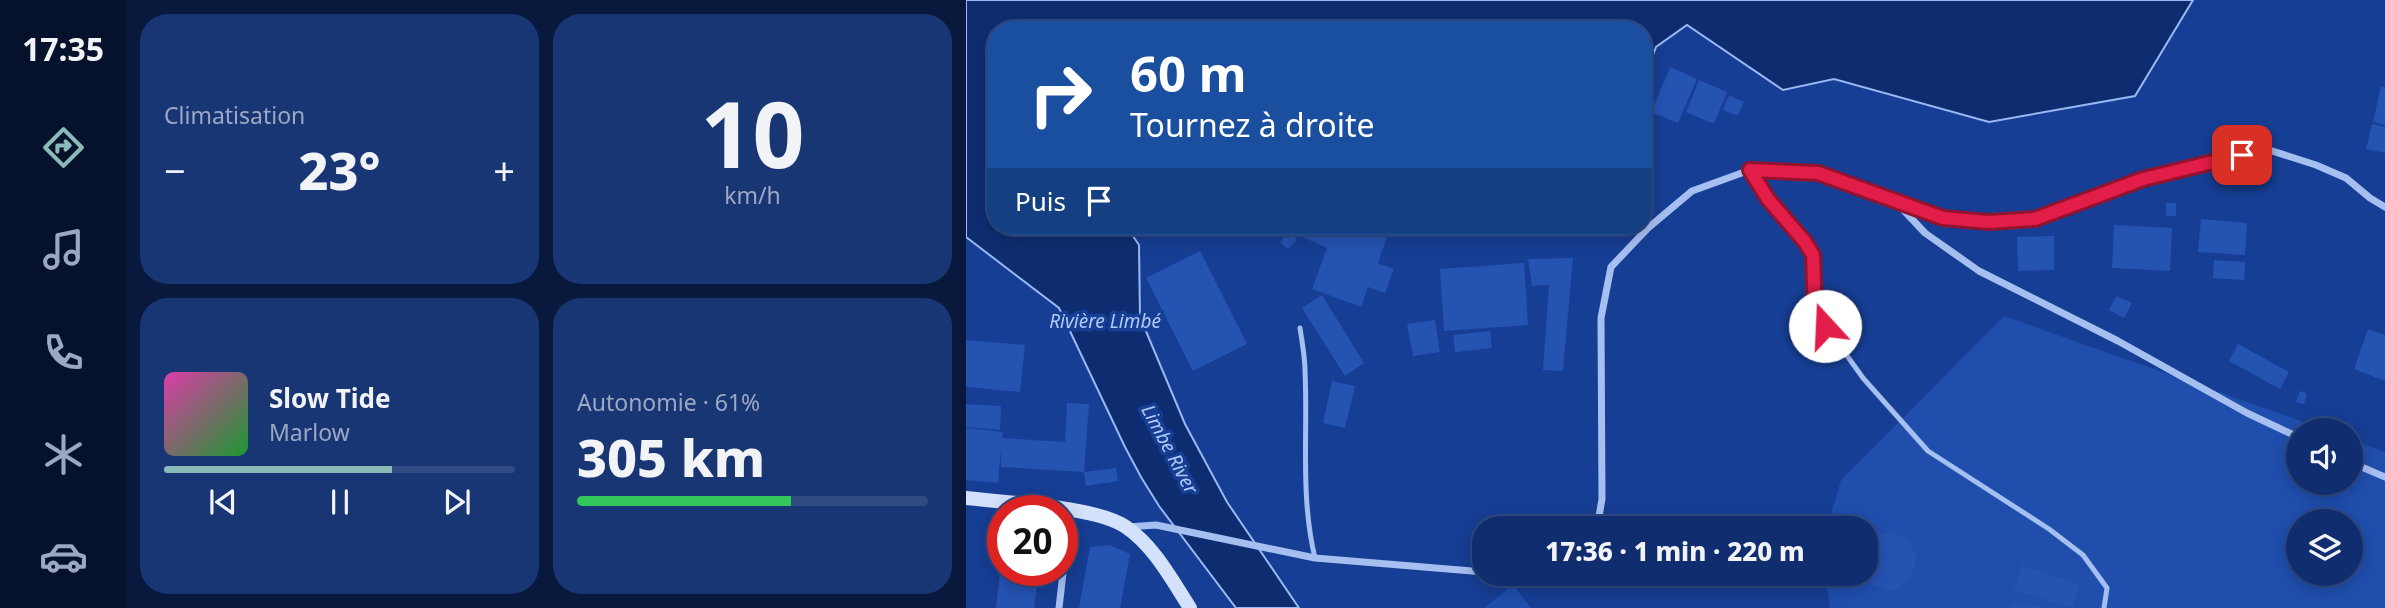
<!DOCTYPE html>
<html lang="fr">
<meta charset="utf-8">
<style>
:root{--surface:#102e6f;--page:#193674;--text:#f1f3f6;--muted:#9ca8c3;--line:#304a82;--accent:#8bbbb9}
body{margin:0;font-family:"Noto Sans",sans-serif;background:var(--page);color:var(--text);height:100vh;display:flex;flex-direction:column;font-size:26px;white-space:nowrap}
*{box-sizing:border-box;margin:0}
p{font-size:23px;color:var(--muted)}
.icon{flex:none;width:38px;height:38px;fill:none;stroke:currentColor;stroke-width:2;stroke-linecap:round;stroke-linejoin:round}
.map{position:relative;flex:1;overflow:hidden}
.drawer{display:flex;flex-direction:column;gap:14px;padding:14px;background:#09193d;width:840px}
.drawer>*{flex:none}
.top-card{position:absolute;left:21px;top:21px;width:665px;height:214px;border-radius:28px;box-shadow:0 4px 18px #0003,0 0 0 2px var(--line);background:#1a4fa0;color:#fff;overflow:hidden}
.buttons{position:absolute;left:1320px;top:418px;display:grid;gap:14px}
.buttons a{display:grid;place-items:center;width:77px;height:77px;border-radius:50%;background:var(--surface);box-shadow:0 4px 18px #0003,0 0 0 2px var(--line);font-size:35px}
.speed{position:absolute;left:21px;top:495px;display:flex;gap:14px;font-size:35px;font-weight:700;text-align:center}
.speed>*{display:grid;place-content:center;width:91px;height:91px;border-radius:50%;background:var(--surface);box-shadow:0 4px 18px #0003,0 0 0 2px var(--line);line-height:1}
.speed .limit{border:10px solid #d22;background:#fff;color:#111}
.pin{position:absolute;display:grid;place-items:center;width:60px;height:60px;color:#fff;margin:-30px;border-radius:14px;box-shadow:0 4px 10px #0006}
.me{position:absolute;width:77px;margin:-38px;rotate:340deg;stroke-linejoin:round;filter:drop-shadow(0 0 5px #0008)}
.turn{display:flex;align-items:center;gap:24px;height:147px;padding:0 28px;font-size:32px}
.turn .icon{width:91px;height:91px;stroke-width:2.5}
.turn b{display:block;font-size:49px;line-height:60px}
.then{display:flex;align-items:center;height:66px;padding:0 28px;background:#0003;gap:14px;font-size:26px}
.big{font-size:52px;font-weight:800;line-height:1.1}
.drawer .widget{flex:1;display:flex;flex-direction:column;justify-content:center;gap:10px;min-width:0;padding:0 24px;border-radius:28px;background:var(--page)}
.drawer .dial{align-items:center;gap:0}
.dial b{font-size:91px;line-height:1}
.song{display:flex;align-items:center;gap:21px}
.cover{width:84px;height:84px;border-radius:10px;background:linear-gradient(135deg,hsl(320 70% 55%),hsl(130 70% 35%))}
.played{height:7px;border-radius:4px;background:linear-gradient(90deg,var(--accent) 65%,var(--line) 65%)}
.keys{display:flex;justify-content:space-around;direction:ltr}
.heat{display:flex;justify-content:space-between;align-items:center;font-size:38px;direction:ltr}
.charge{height:10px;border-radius:5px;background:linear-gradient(90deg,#34c759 61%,var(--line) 0)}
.drawer .tiles{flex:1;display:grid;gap:14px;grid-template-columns:repeat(2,1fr)}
.trip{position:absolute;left:506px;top:516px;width:406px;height:70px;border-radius:28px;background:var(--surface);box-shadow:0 4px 18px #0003,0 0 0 2px var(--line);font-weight:800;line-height:70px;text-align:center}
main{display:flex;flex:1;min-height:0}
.menu{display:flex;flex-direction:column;width:126px;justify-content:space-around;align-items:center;background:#06122c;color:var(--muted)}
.menu .icon{width:49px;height:49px}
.menu .selected{color:var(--accent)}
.menu b{font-size:32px;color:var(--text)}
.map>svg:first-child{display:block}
.green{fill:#1f4ead;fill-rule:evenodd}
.water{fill:#0e2d71;stroke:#99b8f3;stroke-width:2}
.building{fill:#2553b2}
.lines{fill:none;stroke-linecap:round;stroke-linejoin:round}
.service{stroke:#a6bff1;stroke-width:5}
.minor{stroke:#a6bff1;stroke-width:7}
.secondary{stroke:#d4e1fb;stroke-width:14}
.route-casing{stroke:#92132f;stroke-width:18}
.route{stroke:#e11d48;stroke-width:12}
.labels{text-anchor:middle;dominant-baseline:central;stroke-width:7;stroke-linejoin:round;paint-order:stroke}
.water-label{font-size:19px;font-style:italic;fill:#b2caf8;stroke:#163e94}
</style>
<main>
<nav class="menu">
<b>17:35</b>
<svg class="icon selected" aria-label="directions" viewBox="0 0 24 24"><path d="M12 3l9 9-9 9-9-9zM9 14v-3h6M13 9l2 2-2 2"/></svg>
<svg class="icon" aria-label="music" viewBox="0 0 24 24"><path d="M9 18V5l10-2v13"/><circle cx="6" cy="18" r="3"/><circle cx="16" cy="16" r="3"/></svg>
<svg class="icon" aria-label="phone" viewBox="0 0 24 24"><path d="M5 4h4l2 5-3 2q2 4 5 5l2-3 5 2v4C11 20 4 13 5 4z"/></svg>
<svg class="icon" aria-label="climate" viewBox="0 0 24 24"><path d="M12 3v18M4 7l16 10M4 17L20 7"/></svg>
<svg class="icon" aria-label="car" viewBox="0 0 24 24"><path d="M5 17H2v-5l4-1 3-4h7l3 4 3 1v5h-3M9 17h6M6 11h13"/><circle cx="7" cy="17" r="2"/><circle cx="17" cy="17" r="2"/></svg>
</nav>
<section class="drawer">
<div class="tiles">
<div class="widget"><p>Climatisation</p>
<div class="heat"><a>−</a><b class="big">23°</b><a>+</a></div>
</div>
<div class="widget dial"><b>10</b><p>km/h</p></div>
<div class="widget">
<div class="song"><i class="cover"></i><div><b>Slow Tide</b><p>Marlow</p></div></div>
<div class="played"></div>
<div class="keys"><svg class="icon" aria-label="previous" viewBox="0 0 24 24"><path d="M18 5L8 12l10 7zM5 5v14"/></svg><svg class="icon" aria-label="pause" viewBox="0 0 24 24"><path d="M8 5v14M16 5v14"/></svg><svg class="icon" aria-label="next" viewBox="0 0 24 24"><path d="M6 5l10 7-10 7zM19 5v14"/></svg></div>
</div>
<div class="widget"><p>Autonomie · 61%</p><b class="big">305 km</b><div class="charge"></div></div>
</div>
</section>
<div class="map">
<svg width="1419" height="608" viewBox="0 0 1419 608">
<rect width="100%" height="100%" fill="#163e94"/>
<path class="green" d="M1038,316L1360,430H1332V483H1384V439L1419,452V608H864L859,574H900V528H861L875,480ZM1332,522H1384V574H1332Z
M547,585L565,608H517H518Z"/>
<path class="water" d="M0,0H1227L1169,96L1023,122L868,79L817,90L721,25L690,47L677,82V30H30V226H160L173,245L174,317L219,424L261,502L333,608H270L193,506L175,477L159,447L93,308L0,237Z"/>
<path class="building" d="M704,67L731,79L712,123L685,112Z
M733,80L761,92L748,124L720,112Z
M1415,86L1419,87V125L1407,122Z
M763,95L778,102L772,116L757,110Z
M1406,124L1419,127V153L1400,149Z
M1200,203H1210V216H1200Z
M1235,219L1281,223L1279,255L1232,252Z
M1148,225L1206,228L1204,271L1146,268Z
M326,226H408L423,231L412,263L428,269L419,293L402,287L395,307L346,289L361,248L330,234Z
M323,232L331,240L322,249L314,242Z
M1088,236V270L1052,271L1051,237Z
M234,251L281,344L227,371L180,278Z
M607,258L597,371L577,370L583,285L566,286L562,259Z
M1248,260L1279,262L1278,280L1247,278Z
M558,263L562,325L478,331L474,269Z
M356,295L398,363L379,376L336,308Z
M1150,296L1166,303L1158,318L1143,310Z
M469,320L474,352L447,356L441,324Z
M1402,329L1419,335V381L1388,369Z
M524,331L526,348L489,352L487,335Z
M0,340L59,345L54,392L0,387Z
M1272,344L1323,372L1314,389L1263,361Z
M366,381L389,386L379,428L357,423Z
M1334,391L1341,393L1338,404L1330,402Z
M101,403L123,404L118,472L150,468L152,481L120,486L118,472L35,467V449L32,483L0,480V428L37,432L36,438L99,442Z
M0,404L35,406L34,430L0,427Z
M924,532L942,539L949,553L950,561L948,570L942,580L931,589L923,591L907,585L899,574L900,552L903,544L908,537Z
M144,545L164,554L154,608H113L124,547Z
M35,563L37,570H73L68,608H30Z
M1056,565L1114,585L1106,608L1048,590Z
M1046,601L1073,607L1072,608H1045Z"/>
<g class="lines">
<path class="service" d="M784,170L802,199L839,242L847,255L849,311L897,378L962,451L1083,529L1117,555L1141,588L1138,608
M334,328C336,342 339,356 339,371C342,434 334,496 349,558"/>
<path class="minor" d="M929,201L959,233L1013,271L1152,341L1281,413L1332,437
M1384,462L1419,477
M162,527L190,525L349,558L518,572
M631,528L636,499L635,318L645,267L682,228L726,191L784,170L852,173L977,218L1023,222L1069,219L1177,179L1300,149L1350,165L1380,178L1404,198L1419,207
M537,574L558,576L563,574
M93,608L104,511"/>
<path class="secondary" d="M0,498C39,503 130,506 160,527C188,546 206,580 224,608"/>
</g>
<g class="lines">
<g class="route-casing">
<path id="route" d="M859,326L849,311L847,255L839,242L802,199L784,170L852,173L977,218L1023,222L1069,219L1177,179L1276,155"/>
</g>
<use href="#route" class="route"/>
</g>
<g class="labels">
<g class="water-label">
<text x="139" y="321">Rivière Limbé</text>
<text transform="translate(204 449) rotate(62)">Limbe River</text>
</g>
</g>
</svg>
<div class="buttons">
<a><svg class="icon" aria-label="sound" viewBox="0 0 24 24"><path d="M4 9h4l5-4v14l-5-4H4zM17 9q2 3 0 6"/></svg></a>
<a><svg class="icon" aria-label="layers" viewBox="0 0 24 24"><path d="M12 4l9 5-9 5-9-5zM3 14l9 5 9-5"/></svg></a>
</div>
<div class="speed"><div class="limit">20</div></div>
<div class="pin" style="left:1276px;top:155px;background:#d93025"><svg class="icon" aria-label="arrive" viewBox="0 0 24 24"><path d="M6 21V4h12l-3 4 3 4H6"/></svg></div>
<svg class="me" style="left:859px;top:326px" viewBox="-20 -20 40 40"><circle r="19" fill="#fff"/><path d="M0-13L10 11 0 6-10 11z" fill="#e11d48"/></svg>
<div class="trip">17:36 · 1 min · 220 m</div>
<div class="top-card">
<div class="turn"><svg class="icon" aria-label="right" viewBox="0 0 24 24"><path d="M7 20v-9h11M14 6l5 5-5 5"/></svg><div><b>60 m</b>Tournez à droite</div></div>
<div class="then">Puis<svg class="icon" aria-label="arrive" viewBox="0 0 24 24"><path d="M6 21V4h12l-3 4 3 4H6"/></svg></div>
</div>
</div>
</main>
